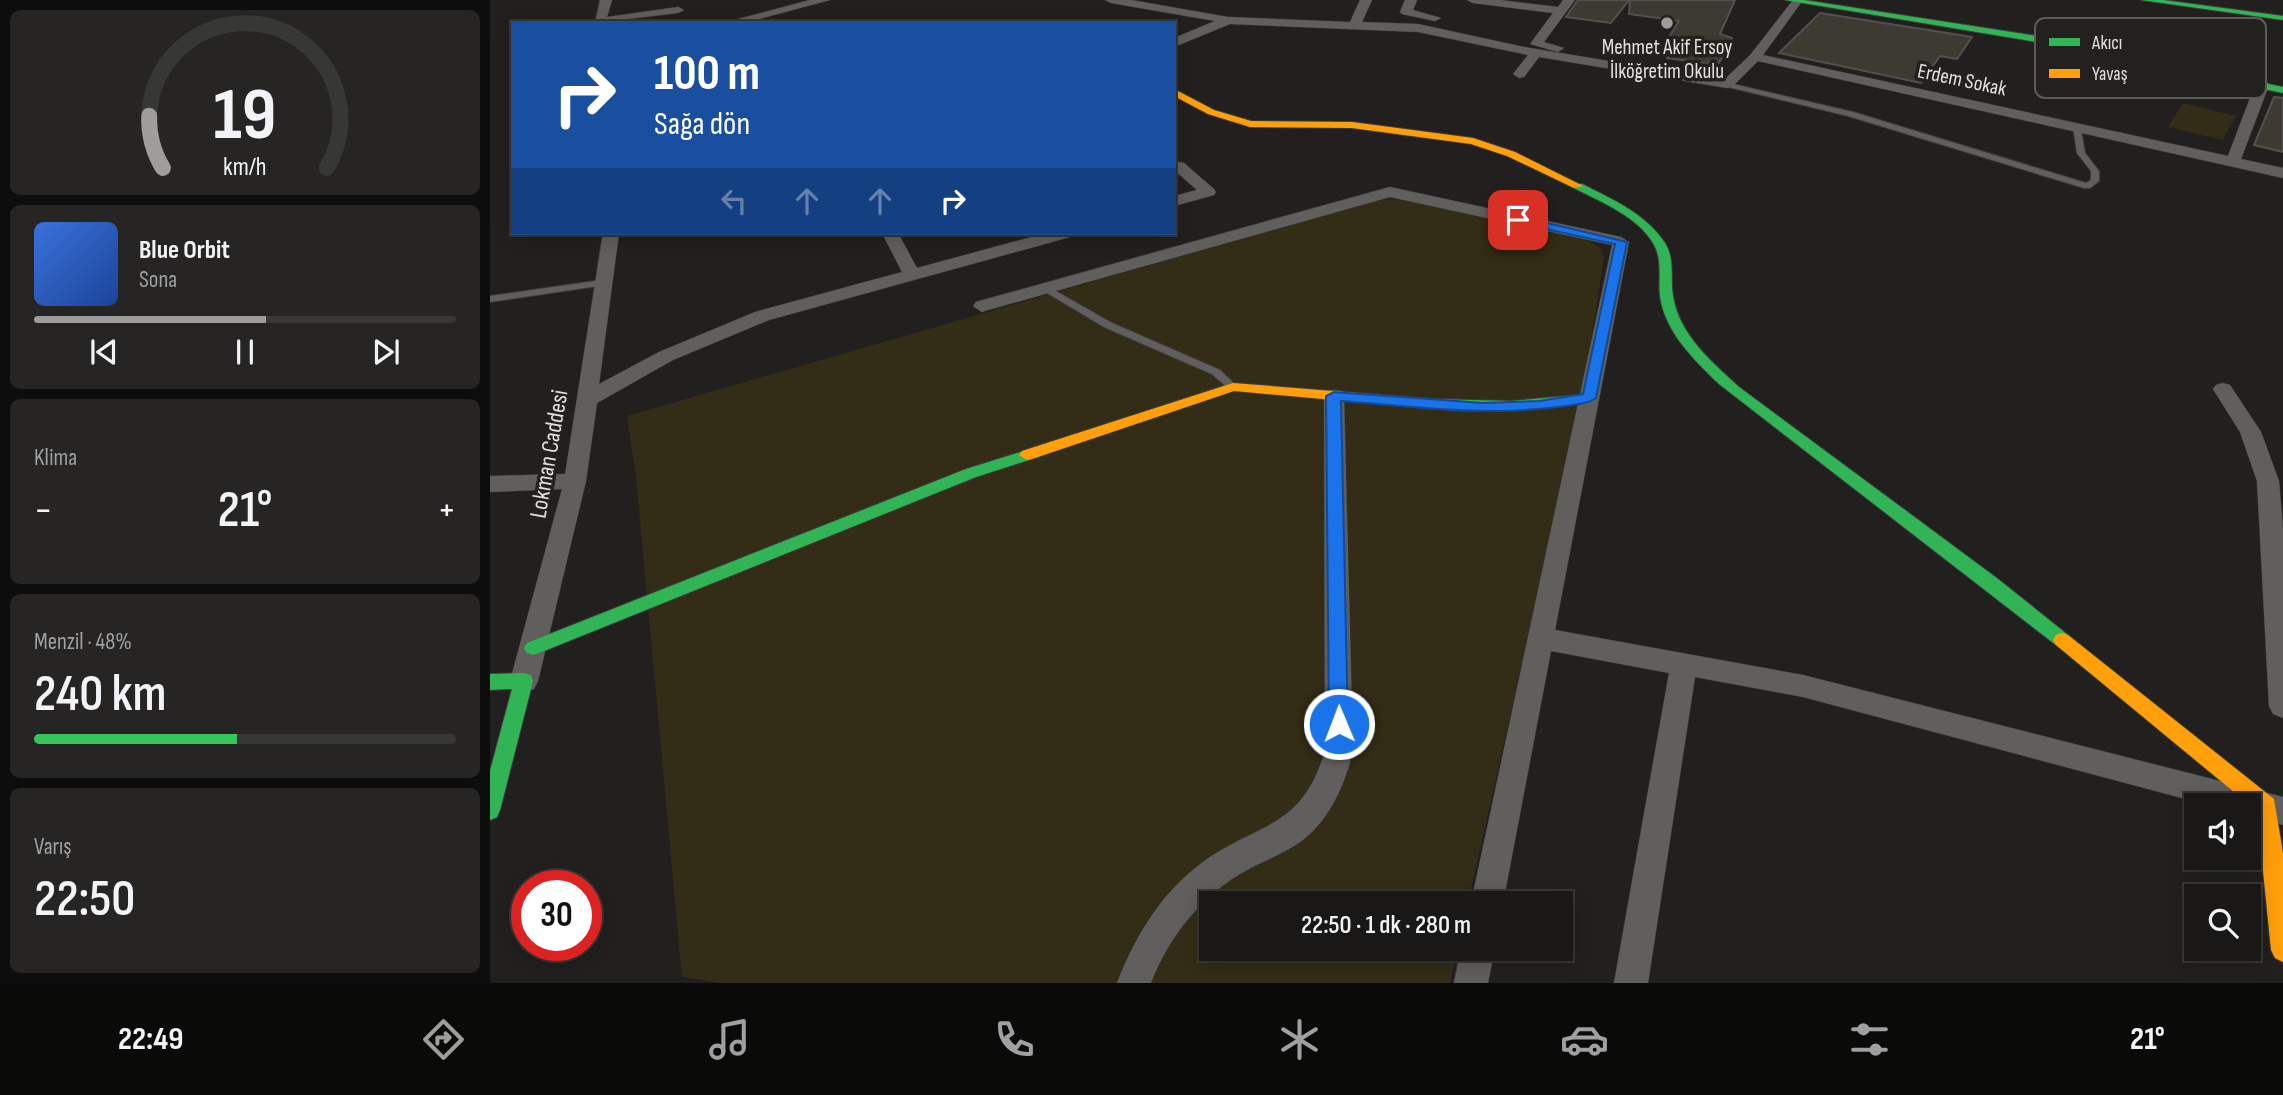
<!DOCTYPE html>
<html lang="tr">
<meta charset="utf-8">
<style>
:root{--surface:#191817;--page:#262524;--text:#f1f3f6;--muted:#9fa0a1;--line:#373736;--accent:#9e9d9c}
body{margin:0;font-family:"Sofia Sans Condensed",sans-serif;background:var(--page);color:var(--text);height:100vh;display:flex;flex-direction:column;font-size:26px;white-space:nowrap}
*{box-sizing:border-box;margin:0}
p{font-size:23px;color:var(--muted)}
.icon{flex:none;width:38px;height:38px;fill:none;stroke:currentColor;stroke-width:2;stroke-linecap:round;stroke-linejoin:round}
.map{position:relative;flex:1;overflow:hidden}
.panel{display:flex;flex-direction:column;gap:10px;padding:10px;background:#0e0d0d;width:490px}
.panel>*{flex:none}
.hud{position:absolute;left:21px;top:21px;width:665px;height:214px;border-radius:0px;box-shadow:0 4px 18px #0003,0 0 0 2px var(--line);background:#1a4fa0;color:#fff;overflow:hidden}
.buttons{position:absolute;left:1694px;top:793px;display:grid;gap:14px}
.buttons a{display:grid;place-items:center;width:77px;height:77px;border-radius:0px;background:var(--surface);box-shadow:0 4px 18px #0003,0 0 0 2px var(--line);font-size:35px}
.speed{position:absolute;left:21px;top:870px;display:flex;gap:14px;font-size:35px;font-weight:700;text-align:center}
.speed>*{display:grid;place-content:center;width:91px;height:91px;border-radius:50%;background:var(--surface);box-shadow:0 4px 18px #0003,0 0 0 2px var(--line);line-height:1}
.speed .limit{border:10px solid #d22;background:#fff;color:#111}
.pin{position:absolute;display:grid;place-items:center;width:60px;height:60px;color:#fff;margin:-30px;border-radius:14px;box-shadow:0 4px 10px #0006}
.me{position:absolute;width:77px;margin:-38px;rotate:359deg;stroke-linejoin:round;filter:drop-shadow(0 0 5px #0008)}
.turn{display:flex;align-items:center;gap:24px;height:147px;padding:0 28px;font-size:32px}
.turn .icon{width:91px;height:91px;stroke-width:2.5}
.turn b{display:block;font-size:49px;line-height:60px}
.lanes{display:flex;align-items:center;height:66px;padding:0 28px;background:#0003;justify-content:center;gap:35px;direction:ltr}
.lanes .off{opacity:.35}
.big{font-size:52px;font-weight:600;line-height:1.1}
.panel .card{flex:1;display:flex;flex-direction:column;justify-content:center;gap:10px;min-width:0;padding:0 24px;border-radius:10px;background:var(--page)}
.panel .dial{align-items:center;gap:0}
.dial svg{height:182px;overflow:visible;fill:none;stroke:var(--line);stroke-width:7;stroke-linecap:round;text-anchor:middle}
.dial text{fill:var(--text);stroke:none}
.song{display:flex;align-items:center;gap:21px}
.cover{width:84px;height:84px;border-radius:10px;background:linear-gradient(135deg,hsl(220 70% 55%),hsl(220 70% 35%))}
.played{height:7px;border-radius:4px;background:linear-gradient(90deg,var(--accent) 55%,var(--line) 55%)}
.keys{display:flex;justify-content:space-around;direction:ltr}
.heat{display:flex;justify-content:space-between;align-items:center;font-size:38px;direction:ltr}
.charge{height:10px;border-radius:5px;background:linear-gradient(90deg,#34c759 48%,var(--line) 0)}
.trip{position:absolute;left:709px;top:891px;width:374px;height:70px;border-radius:0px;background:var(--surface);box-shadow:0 4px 18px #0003,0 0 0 2px var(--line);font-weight:600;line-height:70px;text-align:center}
.tabs{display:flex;height:112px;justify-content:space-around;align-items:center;background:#0a0a09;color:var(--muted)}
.tabs .icon{width:49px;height:49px}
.tabs .selected{color:var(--accent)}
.tabs b{font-size:32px;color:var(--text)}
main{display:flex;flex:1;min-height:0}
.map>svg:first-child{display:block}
.green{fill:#332c16}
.building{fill:#3d3a31;stroke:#515150;stroke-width:2}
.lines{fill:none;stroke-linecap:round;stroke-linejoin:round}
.lane-casing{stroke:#3e3d3c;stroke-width:2}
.street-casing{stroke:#3e3d3c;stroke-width:1}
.fast-casing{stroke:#3e3d3c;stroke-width:2}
.slow-casing{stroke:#3e3d3c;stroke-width:2}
.lane{fill:#605f5e;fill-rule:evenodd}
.street{fill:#605f5e;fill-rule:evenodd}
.fast{fill:#30b455;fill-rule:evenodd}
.slow{fill:#ff9f0a;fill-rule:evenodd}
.route{fill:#1a73e8;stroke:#114b97;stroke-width:2}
.poi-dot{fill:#9e9d9c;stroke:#22211e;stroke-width:2.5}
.labels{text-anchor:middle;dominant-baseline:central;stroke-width:7;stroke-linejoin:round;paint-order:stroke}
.far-poi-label{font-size:21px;fill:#e2e1df;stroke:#22211e}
.far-street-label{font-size:21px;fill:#e2e1df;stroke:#22211e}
.street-label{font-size:24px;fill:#e2e1df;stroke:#22211e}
.key{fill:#22211e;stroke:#5c5b58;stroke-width:2}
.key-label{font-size:19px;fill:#e2e1df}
</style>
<main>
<section class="panel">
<div class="card dial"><svg viewBox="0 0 100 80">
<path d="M14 69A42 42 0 1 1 86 69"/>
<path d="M14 69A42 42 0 0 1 8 46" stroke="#9e9d9c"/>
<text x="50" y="56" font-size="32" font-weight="700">19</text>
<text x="50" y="72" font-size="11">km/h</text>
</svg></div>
<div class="card">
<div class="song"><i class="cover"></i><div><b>Blue Orbit</b><p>Sona</p></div></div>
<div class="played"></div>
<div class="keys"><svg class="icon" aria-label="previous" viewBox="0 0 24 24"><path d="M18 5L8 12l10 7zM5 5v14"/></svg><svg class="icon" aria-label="pause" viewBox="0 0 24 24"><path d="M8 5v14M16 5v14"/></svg><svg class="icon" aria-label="next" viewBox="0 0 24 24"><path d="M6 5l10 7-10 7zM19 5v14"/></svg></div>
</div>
<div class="card"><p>Klima</p>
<div class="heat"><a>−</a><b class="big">21°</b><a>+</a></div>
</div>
<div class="card"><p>Menzil · 48%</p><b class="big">240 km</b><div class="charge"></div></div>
<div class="card"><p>Varış</p><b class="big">22:50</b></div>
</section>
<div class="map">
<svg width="1793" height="983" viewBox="0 0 1793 983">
<rect width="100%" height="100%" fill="#21201f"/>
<path class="green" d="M1693,103L1746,116L1733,140L1678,127Z
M900,199L922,201L1099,240L1111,249L1114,258L1094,388L978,903H721V948L968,949L960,983H230L192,977L146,477L137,416L882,201Z"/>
<path class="building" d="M1088,0H1139L1121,23L1076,17Z
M1140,0H1245L1230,34L1242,38L1229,63L1219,61L1218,64L1177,58L1179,55L1169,53L1189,21L1139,14Z
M1330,13L1470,35L1482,37L1467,59L1450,56L1431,83L1289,53Z
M1784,97L1793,98V152L1764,145Z"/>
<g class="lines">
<g class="lane-casing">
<path id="lane" d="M1234,82L1363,112L1596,183L1601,180V171L1587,153L1583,126L1590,124L1595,153L1609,171V181L1600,188H1594L1358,116L1234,86Z
M112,280L115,281V285L0,302V296Z
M555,285L622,323L730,370L748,387L743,390L739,389L722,374L614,327L552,290L550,288Z"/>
</g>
<g class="street-casing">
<path id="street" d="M110,0H122L117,17L188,7L194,10L188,13L105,23Z
M320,0H340L254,23H233Z
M615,0H641L738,17L860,22L870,0H882L872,22L928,24L1034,47L1234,80L1261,54L1303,0H1313L1273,55L1738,156L1765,85L1772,81L1777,82L1779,85L1751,159L1793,168V178L1268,61L1242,87L1237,88L1049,57L1034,77L1029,78L1023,74L1038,55L928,32L740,24L684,47V38L725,21L621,3Z
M915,0H927L923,10L951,18L945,21L912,14L910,12Z
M977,0H1010L1068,7L1073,0H1085L1054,42L1074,48L1068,52L1040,44L1063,13L983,3Z
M684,161L694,163L724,189L726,192L724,195L684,206V196L707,190L684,170Z
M900,187L1131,237L1139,242L1065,630L1313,675L1793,797V825L1759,816V805H1718L1313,697L1205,677L1158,983H1124L1179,673L1061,651L1013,903H981L1122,245L900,197L498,310L492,312L483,306L486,302Z
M113,233H129L109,384L169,352L265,312L412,272L392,233H408L427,268L556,233H582L580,237L279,320L183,360L107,403L96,481L48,681L44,689L34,692L24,689L20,681L72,489L0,492V476L75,474Z
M1733,383L1740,385L1771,432L1789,481L1793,529V718L1783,714L1779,706L1767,481L1750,432L1723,389L1726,385Z
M844,390L851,391L854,396L863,751C856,780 844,810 822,832C804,850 779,858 757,870C714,893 678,937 661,983H627C645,937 669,896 709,865C765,822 811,832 835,751L834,396L837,391Z
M971,948H1005L998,983H964Z"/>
</g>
<g class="fast-casing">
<path id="fast" d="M1295,0H1314L1553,37L1793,87V93L1553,43Z
M1651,0H1673L1793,16V20Z
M1084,184H1092C1122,199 1156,214 1175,243C1185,259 1180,278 1183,296C1189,335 1222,362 1249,387L1508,579L1578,635L1581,640L1578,645L1572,647L1566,645L1229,384C1204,360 1175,332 1170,296C1168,278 1173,259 1163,243C1147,216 1111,202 1084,188Z
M1099,394L1106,398L1104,401C1080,407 950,418 936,404L943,399L1021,401Z
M537,450L545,455L542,459L486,477L49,653L43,655L37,653L34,648L37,643L476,469Z
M34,673L41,675L43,681L10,810L7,817L0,820V771L22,689L0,690V674Z"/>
</g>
<g class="slow-casing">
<path id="slow" d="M684,89L724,110L761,121L862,122L983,138L1025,152L1093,186L1084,188L1017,156L981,144L862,128L760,127L718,114L684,96Z
M743,383L943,399L950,404L943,409L744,391L542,459L537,460L529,455L532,451Z
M1572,633L1578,635L1784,799L1793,853V962L1785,958L1781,950L1767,811L1566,645L1563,640L1566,635Z"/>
</g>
<use href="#lane" class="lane"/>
<use href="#street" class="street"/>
<use href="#fast" class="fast"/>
<use href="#slow" class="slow"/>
</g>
<path class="route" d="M1028,216L1137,242L1106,398C1099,404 1086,404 1076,406C1001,417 926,407 851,401L858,724L856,730L849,732L842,730L839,724L836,396L844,392L993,403L1049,401L1093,394L1125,244L1024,222V217Z"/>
<circle class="poi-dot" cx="1177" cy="23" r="7"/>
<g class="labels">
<g class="far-poi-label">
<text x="1177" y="47">Mehmet Akif Ersoy<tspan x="1177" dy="24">İlköğretim Okulu</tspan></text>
</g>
<g class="far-street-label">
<text transform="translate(1472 80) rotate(12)">Erdem Sokak</text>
</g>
<g class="street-label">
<text transform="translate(59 454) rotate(-80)">Lokman Caddesi</text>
</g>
</g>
<rect x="1545" y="18" width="231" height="80" rx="10" class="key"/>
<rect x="1559" y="38" width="31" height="8" fill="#30b455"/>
<rect x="1559" y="69" width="31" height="9" fill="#ff9f0a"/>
<g class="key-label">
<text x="1602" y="49">Akıcı</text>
<text x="1602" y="80">Yavaş</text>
</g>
</svg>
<div class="buttons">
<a><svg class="icon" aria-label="sound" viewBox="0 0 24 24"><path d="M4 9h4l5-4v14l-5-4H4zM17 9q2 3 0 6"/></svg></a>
<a><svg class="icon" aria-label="search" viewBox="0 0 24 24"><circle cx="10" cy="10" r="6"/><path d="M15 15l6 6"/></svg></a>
</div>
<div class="speed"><div class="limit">30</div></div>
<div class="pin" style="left:1028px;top:220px;background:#d93025"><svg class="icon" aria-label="arrive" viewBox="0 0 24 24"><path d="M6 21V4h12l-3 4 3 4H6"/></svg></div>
<svg class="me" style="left:849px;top:724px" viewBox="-20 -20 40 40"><circle r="17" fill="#1a73e8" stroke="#fff" stroke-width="3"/><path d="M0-11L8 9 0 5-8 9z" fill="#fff"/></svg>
<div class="trip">22:50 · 1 dk · 280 m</div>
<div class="hud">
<div class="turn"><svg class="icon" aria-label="right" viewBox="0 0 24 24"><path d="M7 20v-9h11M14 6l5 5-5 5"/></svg><div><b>100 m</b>Sağa dön</div></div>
<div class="lanes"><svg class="icon off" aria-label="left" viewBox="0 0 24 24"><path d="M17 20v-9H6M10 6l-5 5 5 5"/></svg><svg class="icon off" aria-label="ahead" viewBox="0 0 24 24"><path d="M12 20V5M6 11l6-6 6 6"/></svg><svg class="icon off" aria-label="ahead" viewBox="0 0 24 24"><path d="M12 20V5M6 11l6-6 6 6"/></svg><svg class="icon" aria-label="right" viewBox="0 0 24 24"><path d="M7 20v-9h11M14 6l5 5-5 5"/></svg></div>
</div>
</div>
</main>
<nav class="tabs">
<b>22:49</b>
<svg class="icon selected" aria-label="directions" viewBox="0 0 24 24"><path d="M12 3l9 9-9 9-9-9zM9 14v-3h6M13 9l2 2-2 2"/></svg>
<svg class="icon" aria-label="music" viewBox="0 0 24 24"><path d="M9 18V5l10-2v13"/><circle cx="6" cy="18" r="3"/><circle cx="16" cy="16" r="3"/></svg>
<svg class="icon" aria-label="phone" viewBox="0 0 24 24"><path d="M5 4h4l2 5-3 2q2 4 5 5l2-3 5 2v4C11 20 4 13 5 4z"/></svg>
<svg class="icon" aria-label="climate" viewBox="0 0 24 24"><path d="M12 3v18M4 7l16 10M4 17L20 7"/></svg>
<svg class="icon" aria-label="car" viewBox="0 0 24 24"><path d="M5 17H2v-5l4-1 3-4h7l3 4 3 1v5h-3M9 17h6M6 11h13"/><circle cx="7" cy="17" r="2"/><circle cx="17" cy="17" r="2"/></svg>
<svg class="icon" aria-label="filters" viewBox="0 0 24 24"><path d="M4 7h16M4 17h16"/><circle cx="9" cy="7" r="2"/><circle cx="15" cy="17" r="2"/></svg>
<b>21°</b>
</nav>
